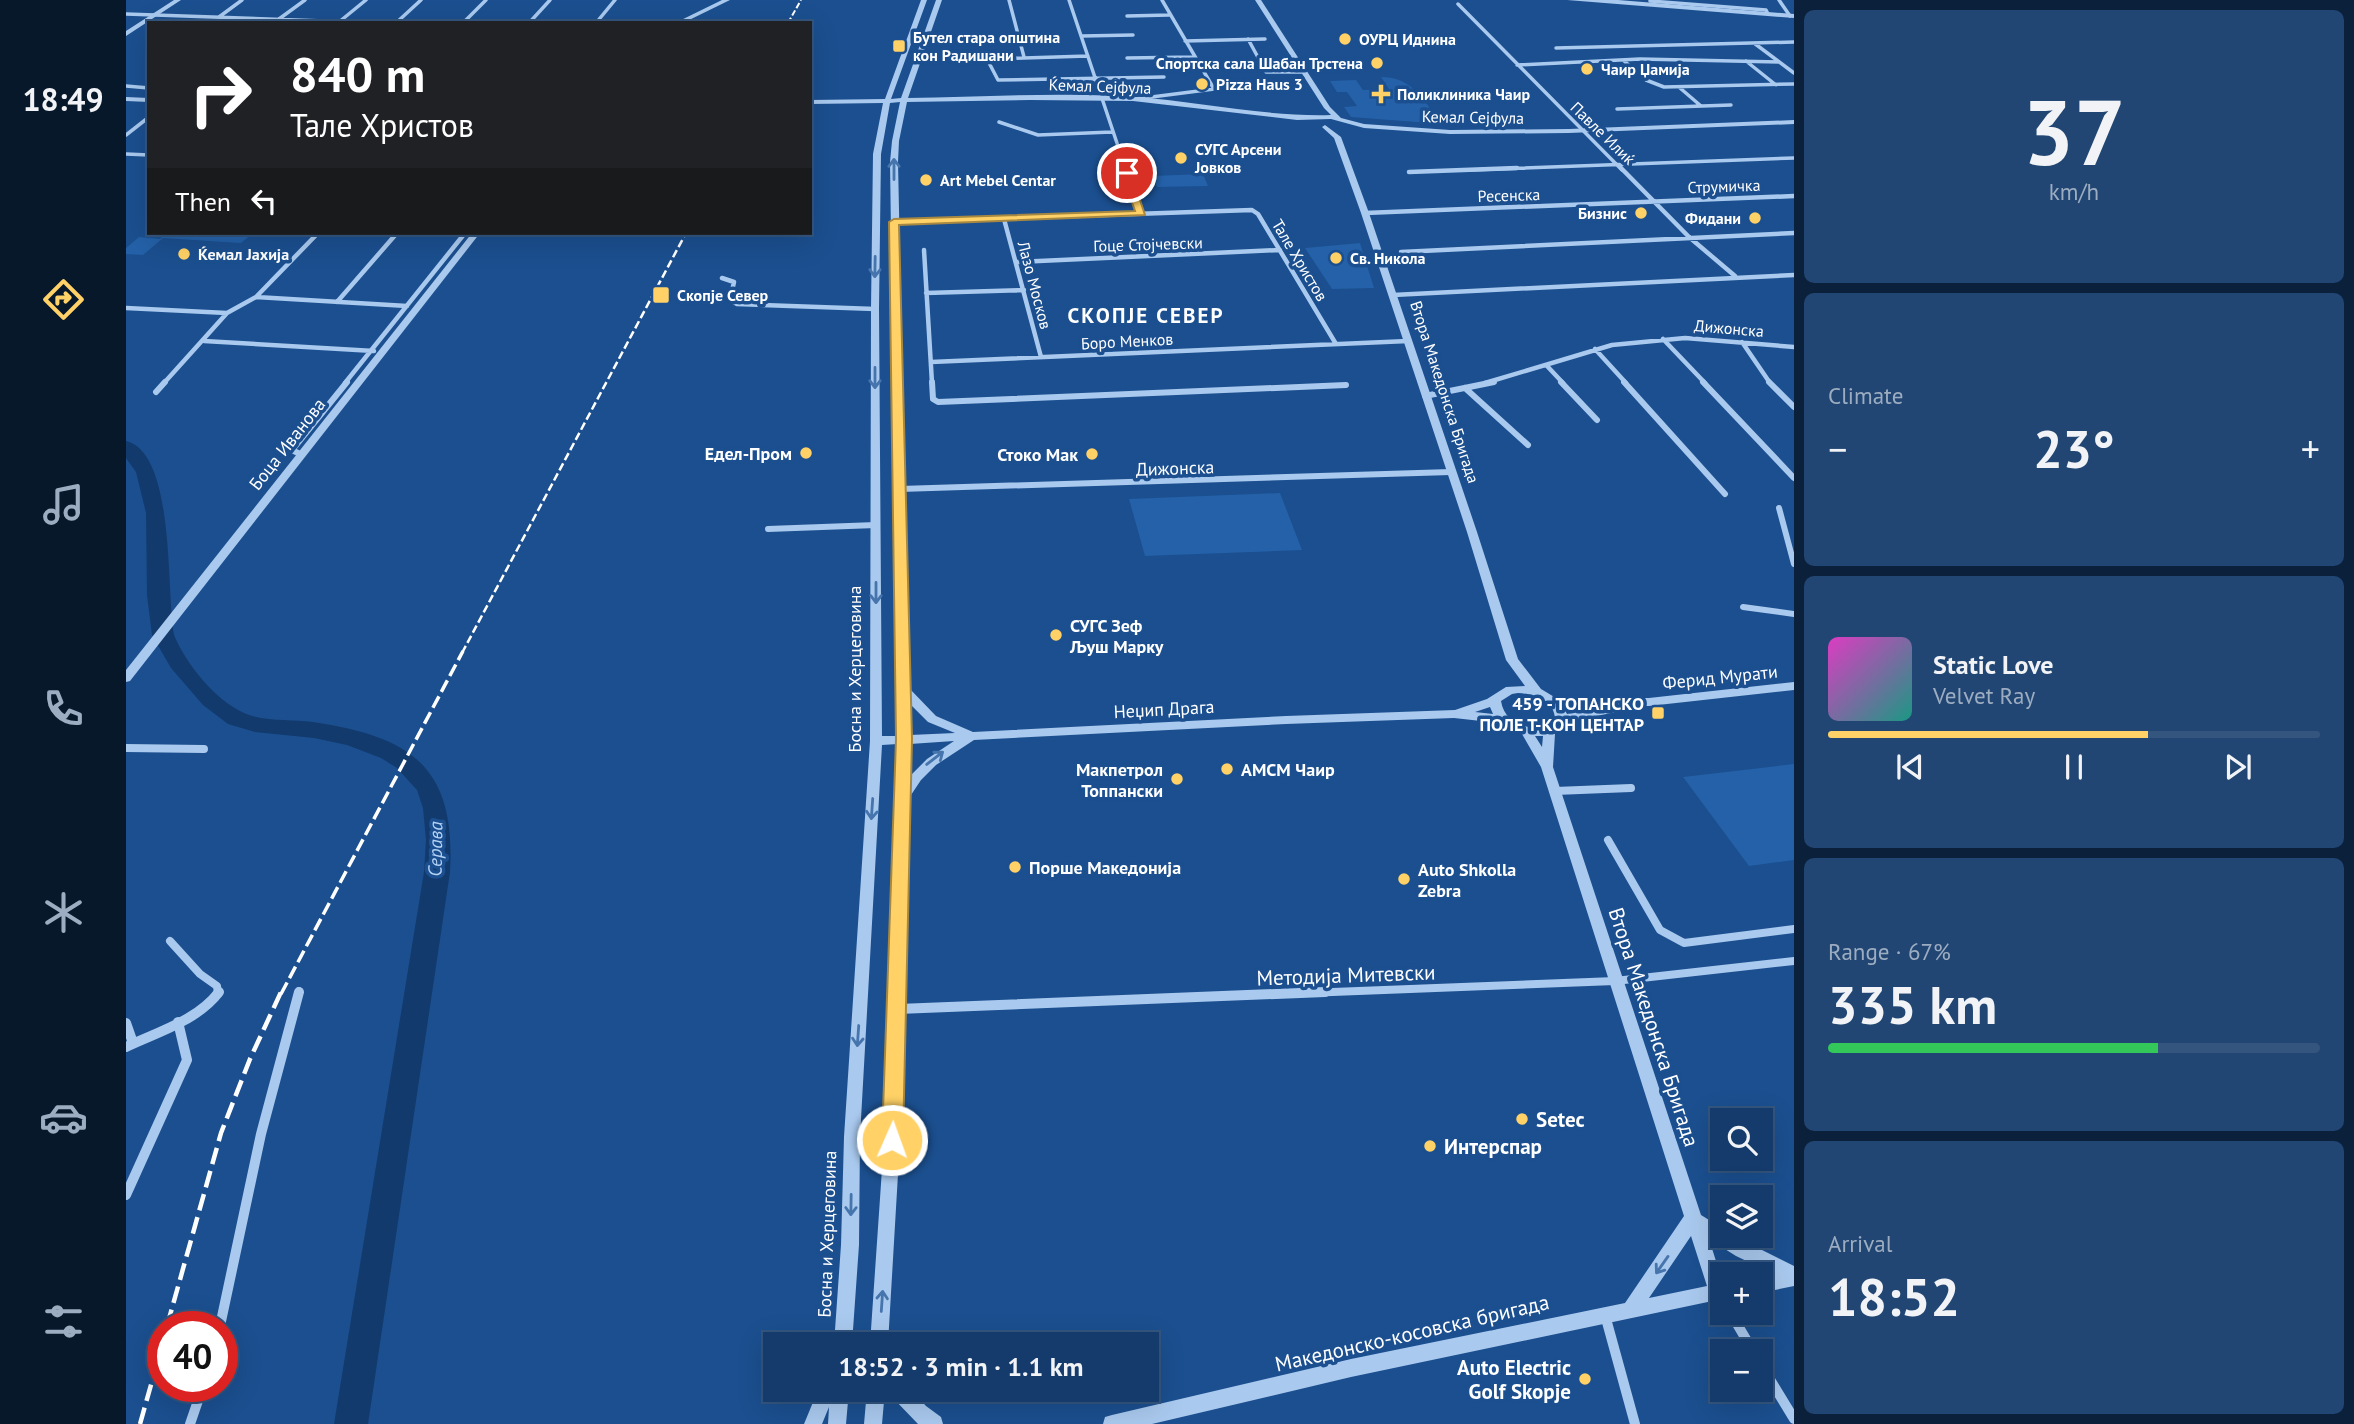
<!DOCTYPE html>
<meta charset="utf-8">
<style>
:root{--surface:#143b6b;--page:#214673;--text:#f1f3f6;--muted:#9dadc1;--line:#33557e;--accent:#ffd166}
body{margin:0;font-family:"PT Sans",sans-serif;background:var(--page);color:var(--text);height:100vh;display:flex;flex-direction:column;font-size:26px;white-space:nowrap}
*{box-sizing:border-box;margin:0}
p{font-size:23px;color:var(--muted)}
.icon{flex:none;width:38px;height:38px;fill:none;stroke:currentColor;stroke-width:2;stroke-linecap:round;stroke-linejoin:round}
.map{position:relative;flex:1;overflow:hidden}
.drawer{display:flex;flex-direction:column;gap:10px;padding:10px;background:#0b203b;width:560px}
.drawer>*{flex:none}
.top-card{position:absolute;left:21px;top:21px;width:665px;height:214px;border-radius:0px;box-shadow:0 7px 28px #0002,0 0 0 2px var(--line);background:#202124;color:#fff;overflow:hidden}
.fabs{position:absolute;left:1584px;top:1108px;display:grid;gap:14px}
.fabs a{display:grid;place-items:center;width:63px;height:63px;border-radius:0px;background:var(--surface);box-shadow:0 7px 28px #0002,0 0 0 2px var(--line);font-size:35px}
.speed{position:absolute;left:21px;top:1311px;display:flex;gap:14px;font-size:35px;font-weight:700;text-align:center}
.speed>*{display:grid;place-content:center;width:91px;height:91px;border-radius:50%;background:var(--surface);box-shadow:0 7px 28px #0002,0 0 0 2px var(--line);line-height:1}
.speed .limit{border:10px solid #d22;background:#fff;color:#111}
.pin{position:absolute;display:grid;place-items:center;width:60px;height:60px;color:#fff;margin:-30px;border:4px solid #fff;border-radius:50%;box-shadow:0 2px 7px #0007}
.me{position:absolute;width:77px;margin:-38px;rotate:2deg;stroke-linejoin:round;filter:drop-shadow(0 0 5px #0008)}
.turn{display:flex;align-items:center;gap:24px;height:147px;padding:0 28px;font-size:32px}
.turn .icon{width:91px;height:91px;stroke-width:2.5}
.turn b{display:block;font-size:49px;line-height:60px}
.then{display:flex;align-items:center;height:66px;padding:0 28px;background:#0003;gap:14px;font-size:26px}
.big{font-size:52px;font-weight:700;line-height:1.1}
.drawer .widget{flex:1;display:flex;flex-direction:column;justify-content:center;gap:10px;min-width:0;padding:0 24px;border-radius:10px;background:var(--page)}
.drawer .dial{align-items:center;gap:0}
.dial b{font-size:91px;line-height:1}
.song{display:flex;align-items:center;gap:21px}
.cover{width:84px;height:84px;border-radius:10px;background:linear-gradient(135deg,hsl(310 70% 55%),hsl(170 70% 35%))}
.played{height:7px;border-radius:4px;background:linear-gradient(90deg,var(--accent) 65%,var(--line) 65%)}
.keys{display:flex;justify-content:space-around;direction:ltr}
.heat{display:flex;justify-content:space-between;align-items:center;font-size:38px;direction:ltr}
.charge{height:10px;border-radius:5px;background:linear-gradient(90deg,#34c759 67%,var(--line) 0)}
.trip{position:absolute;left:637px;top:1332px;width:396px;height:70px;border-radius:0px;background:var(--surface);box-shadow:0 7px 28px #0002,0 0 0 2px var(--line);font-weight:700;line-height:70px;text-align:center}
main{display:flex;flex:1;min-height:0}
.tabs{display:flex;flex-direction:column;width:126px;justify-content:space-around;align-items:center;background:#08182b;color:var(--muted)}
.tabs .icon{width:49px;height:49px}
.tabs .current{color:var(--accent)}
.tabs b{font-size:32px;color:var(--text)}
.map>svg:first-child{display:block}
.green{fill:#2461a8}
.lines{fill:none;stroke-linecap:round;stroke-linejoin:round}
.river{fill:#123a6d;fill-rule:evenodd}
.pedestrian{stroke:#a9c9ee;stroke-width:3.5}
.minor-far4{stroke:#a9c9ee;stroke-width:3.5}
.minor-far3{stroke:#a9c9ee;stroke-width:4.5}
.minor-far2{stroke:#a9c9ee;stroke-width:6}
.minor-far1{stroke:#a9c9ee;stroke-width:8}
.minor{stroke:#a9c9ee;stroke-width:10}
.tertiary{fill:#a9c9ee;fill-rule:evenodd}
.rail-far3{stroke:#fff;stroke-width:2;stroke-dasharray:6 2.5;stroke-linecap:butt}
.rail-far2{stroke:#fff;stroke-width:2.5;stroke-dasharray:8 3.5;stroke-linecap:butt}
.rail-far1{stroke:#fff;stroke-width:3.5;stroke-dasharray:13 5;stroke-linecap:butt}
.rail{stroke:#fff;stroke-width:4.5;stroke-dasharray:17 7;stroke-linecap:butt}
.oneway{stroke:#4674ac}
.route{fill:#ffd166;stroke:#a68842;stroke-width:2}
.poi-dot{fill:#ffd166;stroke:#1b4f8f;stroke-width:2.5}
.labels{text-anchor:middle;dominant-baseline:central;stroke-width:7;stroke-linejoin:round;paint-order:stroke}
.far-poi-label{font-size:16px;font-weight:bold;fill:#fff;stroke:#1b4f8f;text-anchor:start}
.far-street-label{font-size:16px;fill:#fff;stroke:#1b4f8f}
.street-label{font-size:18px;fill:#fff;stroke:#1b4f8f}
.poi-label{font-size:18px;font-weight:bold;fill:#fff;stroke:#1b4f8f;text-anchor:end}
.water-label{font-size:19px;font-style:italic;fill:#b5d3f5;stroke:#1b4f8f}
.far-district-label{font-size:21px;font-weight:bold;letter-spacing:2px;fill:#fff;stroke:#1b4f8f}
.near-street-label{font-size:21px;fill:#fff;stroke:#1b4f8f}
.near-poi-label{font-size:21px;font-weight:bold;fill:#fff;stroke:#1b4f8f;text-anchor:start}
</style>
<main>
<nav class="tabs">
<b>18:49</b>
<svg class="icon current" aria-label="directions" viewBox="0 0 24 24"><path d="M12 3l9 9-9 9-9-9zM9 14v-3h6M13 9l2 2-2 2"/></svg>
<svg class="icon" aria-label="music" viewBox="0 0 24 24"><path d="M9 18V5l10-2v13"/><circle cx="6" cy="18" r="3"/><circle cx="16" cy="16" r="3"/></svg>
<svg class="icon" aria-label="phone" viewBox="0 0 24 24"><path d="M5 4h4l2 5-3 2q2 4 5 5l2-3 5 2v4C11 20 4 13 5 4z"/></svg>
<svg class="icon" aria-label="climate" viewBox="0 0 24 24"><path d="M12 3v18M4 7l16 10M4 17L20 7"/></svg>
<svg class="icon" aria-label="car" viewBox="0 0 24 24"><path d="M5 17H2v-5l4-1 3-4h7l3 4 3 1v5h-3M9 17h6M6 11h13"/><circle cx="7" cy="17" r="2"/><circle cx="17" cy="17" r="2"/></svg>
<svg class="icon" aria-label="filters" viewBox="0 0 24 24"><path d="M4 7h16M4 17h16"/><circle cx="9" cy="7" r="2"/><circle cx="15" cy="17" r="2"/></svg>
</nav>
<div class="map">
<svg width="1668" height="1424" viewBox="0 0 1668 1424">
<rect width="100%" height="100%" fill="#1b4f8f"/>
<path class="green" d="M1255,77C1287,77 1298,101 1316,124L1225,117L1218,107L1231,106L1221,92H1211L1204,81L1230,80L1237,90L1263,89Z
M1077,174L1082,186L1031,187L1026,176Z
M40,233H127L115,243L37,238L17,255L0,254V248L13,237L34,239Z
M1234,243L1248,288L1206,289L1179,248Z
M1154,493L1176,550L1019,556L1003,499Z
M1668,764V860L1623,866L1557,777Z"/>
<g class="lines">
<path class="river" d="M0,441C50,453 40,594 48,635C60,664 89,700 118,713C138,722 165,719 187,722C286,737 330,767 324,872L242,1424H208L298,872L300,840L297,808L291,790L271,768L255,758L221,745L188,738L129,732L102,724L77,705L45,668L26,635L21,595L20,513L10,472L0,458Z"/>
<path class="pedestrian" d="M1524,1L1640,10L1642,14"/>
<path class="minor-far4" d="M883,0L898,57
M943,0L1000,170
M1653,0L1664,16
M1332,4L1496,170
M0,14L255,23
M1001,16L1043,15
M93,17L116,0
M153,19L179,0
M213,22L240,0
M270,23L295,0
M337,23L360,0
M403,23L424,0
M470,23L489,0
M956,36L1007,35
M1122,39L1140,72H1178
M1059,41L1139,39
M1628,43L1668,73
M1430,48L1668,42
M962,56L861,59L872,80L1038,77
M1001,58L1069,57
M1497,60L1520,80L1538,87L1668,84
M1620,61L1650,85
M1391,65L1514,59L1653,62
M0,86L23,88
M1554,88L1575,106
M1010,99L1088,89L1036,0
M1491,109L1605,105
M873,122L912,135L986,132
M0,135L23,117
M0,154L23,155
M1343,170L1668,158"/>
<path class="minor-far3" d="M1000,168L1015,213
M1495,168L1563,237L1609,276
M1283,172L1391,168
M1239,213L1668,196
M878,219L915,357
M768,222L1126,210L1132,214L1210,344
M798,250L806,383
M1275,252L1668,233
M891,262L1154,250
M596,278L608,282L604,300L611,304L749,309
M800,293L898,290
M1267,295L1668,275
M130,297L281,306
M211,302L271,233
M0,308L101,313
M1537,339L1579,383
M78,341L248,351
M1616,342L1644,383
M1469,349L1500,383
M805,362L1282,341
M1422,367L1437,383
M38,383L101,313L130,297L192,233
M219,383L339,233
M1359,383L1486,345L1559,338L1668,347"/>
<path class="minor-far2" d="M806,382L807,399L812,402L1220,385
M1435,382L1471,420
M1498,382L1599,494
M1577,382L1668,478
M1643,382L1668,407
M1339,388L1402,445
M30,392L39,382
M1299,396L1368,382
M174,454L166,450L221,382
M774,489L1325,472
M1653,508L1668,564
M642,529L750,525
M1617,607L1668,614"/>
<path class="minor-far1" d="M0,748L78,749
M1429,791L1505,788
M1482,840L1534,930L1558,943L1668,929
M44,941L74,974L91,986L92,994
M172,994L173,991
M1155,994L1489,981L1668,961"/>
<path class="minor" d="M772,1009L1199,992
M0,1023L7,1043
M0,1047C31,1032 71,1021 93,992
M0,1195L61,1060L52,1022
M1604,1312L1627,1351
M1479,1315L1509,1424
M94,1326L135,1134L173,992
M1634,1363L1668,1419
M64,1424L77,1386"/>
<path class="tertiary" d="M48,0H55L0,36V31Z
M596,0H604L557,23H549Z
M795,0H801L765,99L775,98L810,0H816L782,98C857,97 933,92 1007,97C1073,101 1138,117 1205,115L1198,108L1129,0H1135L1204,107L1215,118L1238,124L1324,130L1443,129L1668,120V124L1443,133L1324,134L1238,128L1205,119L1171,120L1007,101L904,100L781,102L773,141L772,162L783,688L810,716L847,732L1160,716L1329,710L1361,699L1380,687L1399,686L1380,660L1341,532L1235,213L1208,138L1196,127L1199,125L1215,137L1243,213L1351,532L1392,659L1415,689L1430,698H1523L1668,682V690L1523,706H1501L1499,710L1495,711L1441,722L1436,731L1429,734L1427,767L1575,1215L1596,1228V1236H1608L1668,1266V1286L1634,1293V1277L1648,1274L1610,1256L1583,1239L1596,1280V1299L1225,1377L1026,1424H977L979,1417L986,1415L1225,1359L1499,1303L1558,1216L1415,767L1396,734L1382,729L1373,723L1328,718L1160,724L848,740L810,765L795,780L783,798L774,1140L762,1344H744L758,1140L772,744L756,745L734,1137L733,1245L726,1344H708L715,1245L718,1137L744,741L745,309L747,154L757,103L684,104V100L759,99ZM774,102L766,141L764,162L772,736H756L753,309L755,154L764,103ZM1392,693C1406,694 1424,698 1428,713C1429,717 1430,721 1427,724C1424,728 1417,728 1412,728C1395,728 1378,720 1375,701L1386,694ZM783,703L802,722L829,733L784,735ZM1437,706H1480L1441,714ZM1364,707L1367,714L1349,712ZM1409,736H1417L1416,747ZM828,741L801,759L783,777L784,744ZM1565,1236L1581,1286L1523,1298Z
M1441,0H1492L1668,14V18Z
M0,97L23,98V102L0,101Z
M346,233H354L4,681L0,682V670Z
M692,1390H723L720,1424H702L703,1407L696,1424H678Z
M741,1390H759L756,1424H738Z
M764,1390H785L800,1406L815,1417L817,1424H792L766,1397Z"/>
<path class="rail-far3" d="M662,23L675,0"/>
<path class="rail-far2" d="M336,653L560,233"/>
<path class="rail-far1" d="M155,994L337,651"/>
<path class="rail" d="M41,1326L95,1133L124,1059L155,992
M14,1424L37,1342"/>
</g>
<defs><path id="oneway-shaft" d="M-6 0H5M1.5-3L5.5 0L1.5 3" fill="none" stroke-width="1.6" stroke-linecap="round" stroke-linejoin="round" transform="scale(1.75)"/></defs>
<g class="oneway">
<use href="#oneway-shaft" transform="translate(768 169) rotate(-90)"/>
<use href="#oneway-shaft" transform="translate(749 267) rotate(91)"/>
<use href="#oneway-shaft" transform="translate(749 378) rotate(90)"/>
<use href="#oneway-shaft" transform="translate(750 593) rotate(90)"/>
<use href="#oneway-shaft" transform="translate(809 758) rotate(-38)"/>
<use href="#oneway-shaft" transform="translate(746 809) rotate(94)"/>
<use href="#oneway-shaft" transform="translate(732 1036) rotate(94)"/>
<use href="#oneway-shaft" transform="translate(725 1205) rotate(91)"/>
<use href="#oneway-shaft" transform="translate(1536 1265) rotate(125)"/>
<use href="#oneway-shaft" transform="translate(756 1301) rotate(-86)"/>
</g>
<path class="route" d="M1001,170L1005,173L1019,215L773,225L786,739L777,1140L774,1147L766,1150L759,1147L756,1140L770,739L763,222L768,219L1009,211L996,173Z"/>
<g class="poi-dot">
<circle cx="1219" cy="39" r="7"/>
<rect x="766" y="39" width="14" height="14" rx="3.5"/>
<circle cx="1251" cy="63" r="7"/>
<circle cx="1461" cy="69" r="7"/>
<circle cx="1076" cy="84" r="7"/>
<path d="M1251.5 83.5h7v7h7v7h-7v7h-7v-7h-7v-7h7z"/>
<circle cx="1055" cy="158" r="7"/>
<circle cx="800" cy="180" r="7"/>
<circle cx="1515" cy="213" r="7"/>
<circle cx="1629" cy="218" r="7"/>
<circle cx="58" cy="254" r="7"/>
<circle cx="1210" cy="258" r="7"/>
<rect x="526" y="286" width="18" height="18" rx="3.5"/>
<circle cx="680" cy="453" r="7"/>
<circle cx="966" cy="454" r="7"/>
<circle cx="930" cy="635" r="7"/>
<rect x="1525" y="706" width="14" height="14" rx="3.5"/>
<circle cx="1101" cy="769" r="7"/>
<circle cx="1051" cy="779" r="7"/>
<circle cx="889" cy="867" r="7"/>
<circle cx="1278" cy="879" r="7"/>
<circle cx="1396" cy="1119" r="7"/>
<circle cx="1304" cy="1146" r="7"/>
<circle cx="1459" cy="1379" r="7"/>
</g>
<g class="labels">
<g class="far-poi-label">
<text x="787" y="37">Бутел стара општина<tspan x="787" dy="18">кон Радишани</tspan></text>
<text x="1233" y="39">ОУРЦ Иднина</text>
<text x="1237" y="63" text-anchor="end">Спортска сала Шабан Трстена</text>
<text x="1475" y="69">Чаир Џамија</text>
<text x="1090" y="84">Pizza Haus 3</text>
<text x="1271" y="94">Поликлиника Чаир</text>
<text x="1069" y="149">СУГС Арсени<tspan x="1069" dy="18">Јовков</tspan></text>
<text x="814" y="180">Art Mebel Centar</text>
<text x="1501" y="213" text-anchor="end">Бизнис</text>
<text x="1615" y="218" text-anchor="end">Фидани</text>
<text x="72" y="254">Ќемал Јахија</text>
<text x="1224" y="258">Св. Никола</text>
<text x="551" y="295">Скопје Север</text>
</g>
<g class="far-street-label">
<text transform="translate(974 86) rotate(2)">Ќемал Сејфула</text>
<text transform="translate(1347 117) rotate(1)">Кемал Сејфула</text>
<text transform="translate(1477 133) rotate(44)">Павле Илиќ</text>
<text transform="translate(1598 186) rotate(-2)">Струмичка</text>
<text transform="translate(1383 195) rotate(-2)">Ресенска</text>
<text transform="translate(1022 244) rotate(-2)">Гоце Стојчевски</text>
<text transform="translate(1174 260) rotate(59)">Тале Христов</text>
<text transform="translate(909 285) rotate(75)">Лазо Москов</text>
<text transform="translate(1603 328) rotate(5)">Дижонска</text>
<text transform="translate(1001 341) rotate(-3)">Боро Менков</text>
<text transform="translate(1319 392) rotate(72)">Втора Македонска Бригада</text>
</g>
<g class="street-label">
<text transform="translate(161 444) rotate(-52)">Боца Иванова</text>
<text transform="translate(1049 468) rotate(-2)">Дижонска</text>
<text transform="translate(728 669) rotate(-90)">Босна и Херцеговина</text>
<text transform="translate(1594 677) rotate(-6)">Ферид Мурати</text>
<text transform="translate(1038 709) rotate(-3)">Неџип Драга</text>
<text transform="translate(701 1234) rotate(-88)">Босна и Херцеговина</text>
</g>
<g class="poi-label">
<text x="666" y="453">Едел-Пром</text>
<text x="952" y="454">Стоко Мак</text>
<text x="944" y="625" text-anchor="start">СУГС Зеф<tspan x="944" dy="21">Љуш Марку</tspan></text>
<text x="1518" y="703">459 - ТОПАНСКО<tspan x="1518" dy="21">ПОЛЕ Т-КОН ЦЕНТАР</tspan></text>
<text x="1037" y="769">Макпетрол<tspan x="1037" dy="21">Топпански</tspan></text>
<text x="1115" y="769" text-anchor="start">АМСМ Чаир</text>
<text x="903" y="867" text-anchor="start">Порше Македонија</text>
<text x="1292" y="869" text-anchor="start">Auto Shkolla<tspan x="1292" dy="21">Zebra</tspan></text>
</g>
<g class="water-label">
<text transform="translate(309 849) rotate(-89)">Серава</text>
</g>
<g class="far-district-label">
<text x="1020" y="315">СКОПЈЕ СЕВЕР</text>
</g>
<g class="near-street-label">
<text transform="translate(1220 975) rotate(-2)">Методија Митевски</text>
<text transform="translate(1528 1027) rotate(72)">Втора Македонска Бригада</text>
<text transform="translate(1286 1333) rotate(-13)">Македонско-косовска бригада</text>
</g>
<g class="near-poi-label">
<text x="1410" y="1119">Setec</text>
<text x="1318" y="1146">Интерспар</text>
<text x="1445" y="1367" text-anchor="end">Auto Electric<tspan x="1445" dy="24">Golf Skopje</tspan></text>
</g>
</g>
</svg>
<div class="fabs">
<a><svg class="icon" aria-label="search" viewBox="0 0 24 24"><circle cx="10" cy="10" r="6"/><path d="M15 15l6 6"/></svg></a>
<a><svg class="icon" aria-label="layers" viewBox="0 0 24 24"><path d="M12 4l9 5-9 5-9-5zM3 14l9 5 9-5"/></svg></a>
<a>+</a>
<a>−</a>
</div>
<div class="speed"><div class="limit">40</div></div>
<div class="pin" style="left:1001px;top:173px;background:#d93025"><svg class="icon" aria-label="arrive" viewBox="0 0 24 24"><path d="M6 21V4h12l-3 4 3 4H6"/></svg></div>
<svg class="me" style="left:766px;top:1140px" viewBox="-20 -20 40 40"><circle r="17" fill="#ffd166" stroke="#fff" stroke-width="3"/><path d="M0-11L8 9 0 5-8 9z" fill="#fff"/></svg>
<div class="trip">18:52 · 3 min · 1.1 km</div>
<div class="top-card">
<div class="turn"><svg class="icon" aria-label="right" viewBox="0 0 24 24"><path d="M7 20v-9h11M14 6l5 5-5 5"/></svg><div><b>840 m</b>Тале Христов</div></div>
<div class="then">Then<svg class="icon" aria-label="left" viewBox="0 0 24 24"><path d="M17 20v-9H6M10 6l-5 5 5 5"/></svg></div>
</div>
</div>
<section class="drawer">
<div class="widget dial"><b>37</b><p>km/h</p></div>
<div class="widget"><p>Climate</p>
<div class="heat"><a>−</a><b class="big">23°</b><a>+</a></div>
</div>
<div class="widget">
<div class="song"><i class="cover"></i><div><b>Static Love</b><p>Velvet Ray</p></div></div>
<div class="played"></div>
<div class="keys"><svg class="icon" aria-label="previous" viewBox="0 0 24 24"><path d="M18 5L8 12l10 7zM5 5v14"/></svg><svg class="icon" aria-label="pause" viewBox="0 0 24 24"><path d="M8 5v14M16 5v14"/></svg><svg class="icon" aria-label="next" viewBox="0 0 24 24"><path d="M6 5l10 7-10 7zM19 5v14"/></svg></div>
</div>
<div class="widget"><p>Range · 67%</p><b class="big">335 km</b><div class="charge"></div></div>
<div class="widget"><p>Arrival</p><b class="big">18:52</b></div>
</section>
</main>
